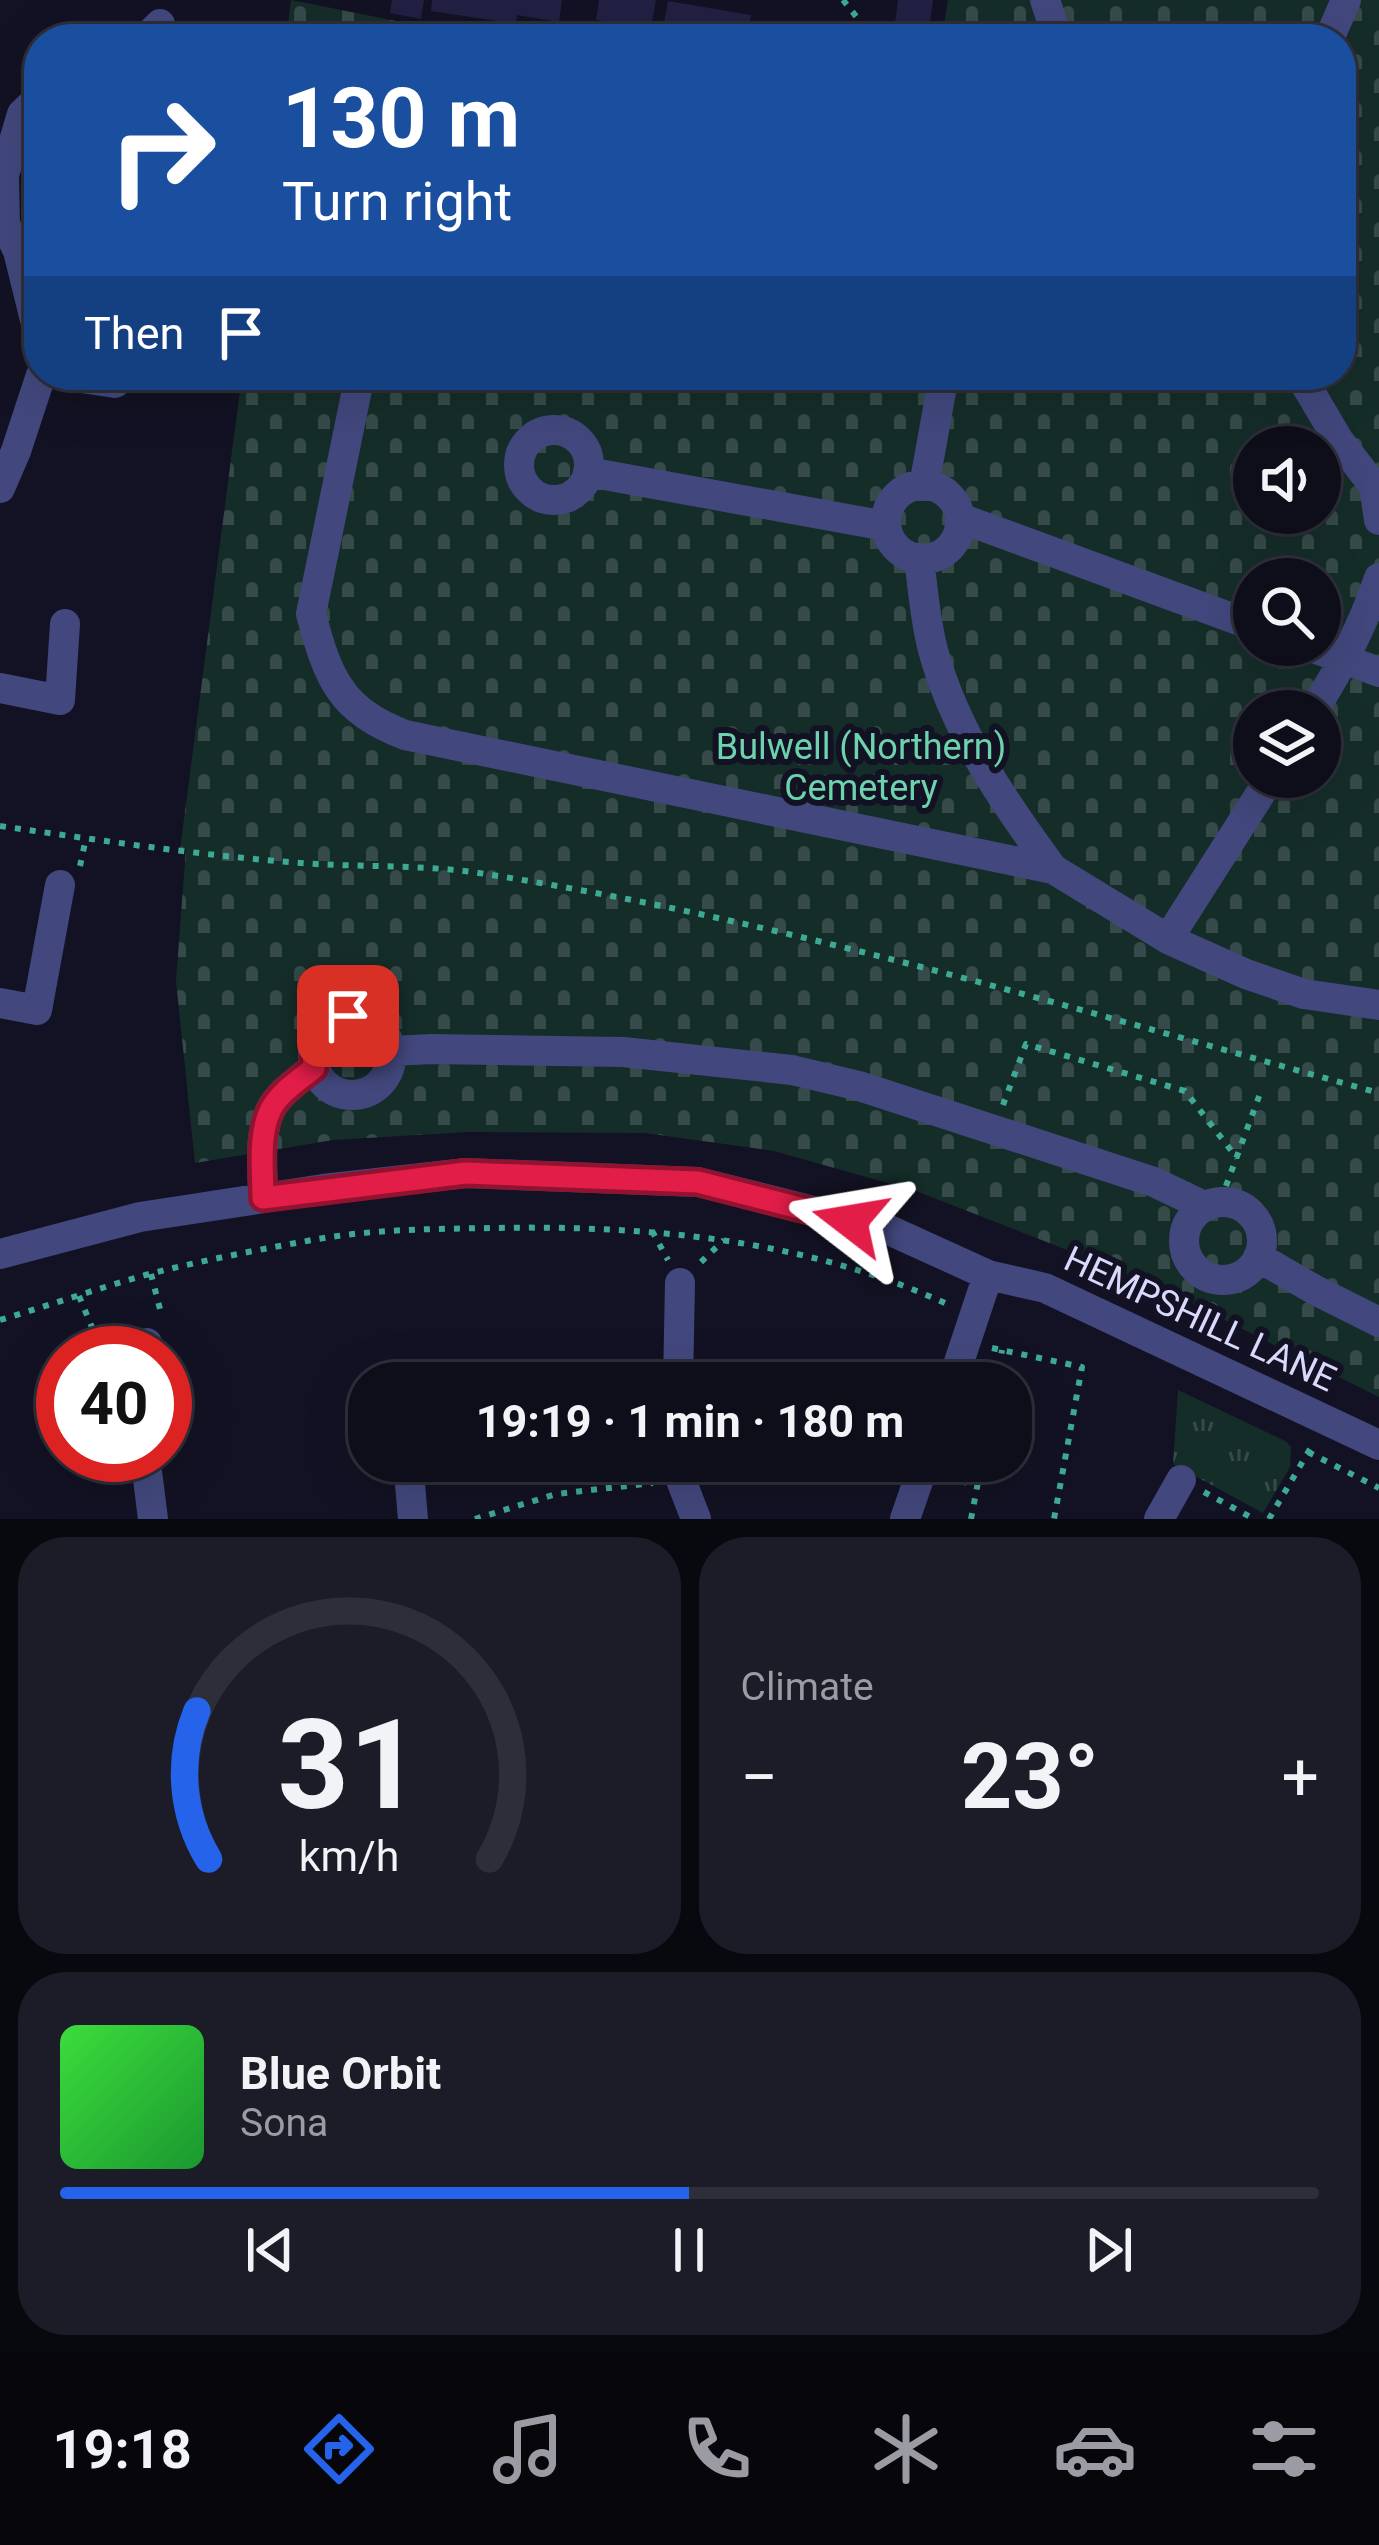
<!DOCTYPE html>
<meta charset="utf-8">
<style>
:root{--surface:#0e0e1b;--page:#1c1c28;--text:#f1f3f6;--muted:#9b9ca3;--line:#2e2e3a;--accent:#2563eb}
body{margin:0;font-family:Roboto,sans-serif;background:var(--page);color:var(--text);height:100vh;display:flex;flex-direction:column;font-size:45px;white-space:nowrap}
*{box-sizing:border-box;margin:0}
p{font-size:39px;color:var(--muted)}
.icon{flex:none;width:66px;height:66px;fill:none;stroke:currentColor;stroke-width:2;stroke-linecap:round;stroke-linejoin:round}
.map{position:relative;height:1519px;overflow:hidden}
.details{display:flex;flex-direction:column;gap:18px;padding:18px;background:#08080f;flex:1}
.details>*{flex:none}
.banner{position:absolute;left:24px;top:24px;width:1332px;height:366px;border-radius:48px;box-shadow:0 12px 48px #0002,0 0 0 3px var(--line);background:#1a4fa0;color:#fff;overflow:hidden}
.buttons{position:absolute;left:1233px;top:426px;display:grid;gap:24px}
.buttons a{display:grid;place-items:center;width:108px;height:108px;border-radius:50%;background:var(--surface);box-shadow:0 12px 48px #0002,0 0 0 3px var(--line);font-size:60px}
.speed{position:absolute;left:36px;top:1326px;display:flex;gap:24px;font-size:60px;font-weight:700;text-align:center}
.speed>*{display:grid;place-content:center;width:156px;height:156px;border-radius:50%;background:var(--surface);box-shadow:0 12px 48px #0002,0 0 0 3px var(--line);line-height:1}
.speed .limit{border:18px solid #d22;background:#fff;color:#111}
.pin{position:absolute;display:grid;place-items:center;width:102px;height:102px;color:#fff;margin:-51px;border-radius:24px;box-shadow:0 6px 18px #0006}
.me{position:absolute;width:132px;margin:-66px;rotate:284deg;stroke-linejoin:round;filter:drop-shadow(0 0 9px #0008)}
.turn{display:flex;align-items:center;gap:42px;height:252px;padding:0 60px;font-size:54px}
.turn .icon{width:156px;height:156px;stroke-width:2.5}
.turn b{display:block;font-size:84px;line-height:102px}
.then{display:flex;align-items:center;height:114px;padding:0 60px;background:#0003;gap:24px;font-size:45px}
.big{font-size:90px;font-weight:700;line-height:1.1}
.details .widget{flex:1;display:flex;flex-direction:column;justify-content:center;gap:18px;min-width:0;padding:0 42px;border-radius:48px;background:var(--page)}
.details .dial{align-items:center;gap:0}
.dial svg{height:312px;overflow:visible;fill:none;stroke:var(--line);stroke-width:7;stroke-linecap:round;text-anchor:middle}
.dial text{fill:var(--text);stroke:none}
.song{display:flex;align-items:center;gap:36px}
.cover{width:144px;height:144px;border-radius:18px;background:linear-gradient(135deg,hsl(120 70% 55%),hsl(130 70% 35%))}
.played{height:12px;border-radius:6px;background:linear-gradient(90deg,var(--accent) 50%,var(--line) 50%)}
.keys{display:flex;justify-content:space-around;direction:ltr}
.heat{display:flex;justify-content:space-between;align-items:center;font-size:66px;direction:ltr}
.details .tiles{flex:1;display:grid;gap:18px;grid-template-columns:1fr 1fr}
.widget:last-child{grid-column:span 2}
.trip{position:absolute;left:348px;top:1362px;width:684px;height:120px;border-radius:48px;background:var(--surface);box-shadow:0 12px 48px #0002,0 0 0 3px var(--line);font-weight:700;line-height:120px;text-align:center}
.menu{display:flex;height:192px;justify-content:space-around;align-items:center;background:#06060b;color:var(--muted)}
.menu .icon{width:84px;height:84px}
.menu .on{color:var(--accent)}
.menu b{font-size:54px;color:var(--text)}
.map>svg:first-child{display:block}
.grass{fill:url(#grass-tufts)}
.cemetery{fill:url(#cemetery-stones);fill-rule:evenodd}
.building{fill:#222043}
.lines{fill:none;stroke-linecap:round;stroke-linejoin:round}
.path{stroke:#3eaa95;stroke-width:6;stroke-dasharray:6 9;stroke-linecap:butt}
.minor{stroke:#42487d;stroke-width:30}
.route-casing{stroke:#92132f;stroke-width:30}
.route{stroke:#e11d48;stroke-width:21}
.labels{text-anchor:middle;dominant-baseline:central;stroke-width:12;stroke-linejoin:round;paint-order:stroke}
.park-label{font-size:36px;fill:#6dd3ac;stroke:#121224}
.street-label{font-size:36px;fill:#d9dafb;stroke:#121224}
</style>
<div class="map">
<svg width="1379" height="1519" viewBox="0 0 1379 1519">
<defs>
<pattern id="grass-tufts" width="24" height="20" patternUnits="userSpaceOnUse" patternTransform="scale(3)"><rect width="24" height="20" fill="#152d29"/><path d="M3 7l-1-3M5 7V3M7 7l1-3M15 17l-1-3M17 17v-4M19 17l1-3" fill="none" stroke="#364b49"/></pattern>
<pattern id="cemetery-stones" width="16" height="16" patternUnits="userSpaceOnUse" patternTransform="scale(3)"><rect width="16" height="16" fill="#152d29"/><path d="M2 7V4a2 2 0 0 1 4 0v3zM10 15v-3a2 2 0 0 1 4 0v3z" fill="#364b49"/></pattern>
</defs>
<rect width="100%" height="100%" fill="#121224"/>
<path class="grass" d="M1178,1390L1287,1442L1291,1447L1290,1467L1263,1513L1173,1464Z"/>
<path class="cemetery" d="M291,0L486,39H286Z
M948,0H1379V1397L1180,1298L1062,1248L916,1191L774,1151L645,1133L468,1132L333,1140L195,1163L176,981L186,848L180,850L242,375H1341V39H942ZM1254,447H1320V513H1254ZM1254,579H1320V645H1254ZM1254,711H1320V777H1254Z"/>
<path class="building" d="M392,0H424L421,19L390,13Z
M432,0H562L559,22L517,15L516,24L431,11Z
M599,0H656L651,28L596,20Z
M898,0H933L928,39H893Z
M668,1L751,15L748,31L783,36V39H699L662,33Z"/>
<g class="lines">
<path class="path" d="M843,0L867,30
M0,826C105,841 210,857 316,864C370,867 426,865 479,873C786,920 1081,1011 1379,1093
M80,866L86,838
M1003,1105L1026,1044L1185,1091L1237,1158
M1226,1186L1261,1091
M652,1231L668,1260
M701,1262L724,1240
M151,1274L162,1317
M79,1296L96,1337
M0,1320C50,1305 99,1288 149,1274C204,1260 262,1249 318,1239C375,1229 434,1229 492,1228C646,1225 805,1239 947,1304
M992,1348L1082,1367L1054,1519
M996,1383L1002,1350
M1308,1452L1379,1488
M946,1478L977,1485
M1204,1492L1254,1519
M475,1519L556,1494L653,1483
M971,1519L982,1461
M1269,1519L1313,1444"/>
<path class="minor" d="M1045,0L1058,39
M145,39L160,24
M1329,39L1346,0
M39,98L22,114L4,175L5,224L18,251L39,336
M62,375L115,383L116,375
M360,375L311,614C328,678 340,710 405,735L1053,869L1168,939L1246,974L1304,994L1379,1005
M1300,375L1339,441L1374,486L1379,520
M519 465a35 35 0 1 1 70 0a35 35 0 1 1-70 0Z
M588,472L886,526
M886 522a37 37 0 1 1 74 0a37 37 0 1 1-74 0Z
M924,486L944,375
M0,488L16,451L41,375
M960,518L1254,626
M919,558C923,589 925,620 933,650C955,732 1004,802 1053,869
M1305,645L1379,672
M0,688L60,700L65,624
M1313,711C1341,667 1362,628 1379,578
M1168,939L1271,777
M0,1003L37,1010L60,885
M313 1056a39 39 0 1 1 78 0a39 39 0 1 1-78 0Z
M391,1051L432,1049L623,1052L792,1070L859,1086L1154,1182L1204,1206
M263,1198C263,1170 258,1135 271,1109C280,1092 299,1080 313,1068
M1184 1241a39 39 0 1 1 78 0a39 39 0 1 1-78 0Z
M0,1254L140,1217L323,1189L466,1173L698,1182L889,1230L988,1275L1045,1288L1379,1445
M1258,1257L1315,1290L1379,1322
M123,1353L122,1350L147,1343
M678,1383L680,1283
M952,1383L988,1275
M145,1455L153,1519
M408,1461L413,1519
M680,1461L681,1480L696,1519
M905,1519L925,1461
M1159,1519L1181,1480"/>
</g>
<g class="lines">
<g class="route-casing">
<path id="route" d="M348,1016C321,1024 311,1040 314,1068C299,1080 280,1092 271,1109C258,1135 263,1170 263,1198L466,1173L698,1182L850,1221"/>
</g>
<use href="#route" class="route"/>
</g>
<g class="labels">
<g class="park-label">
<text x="861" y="747">Bulwell (Northern)<tspan x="861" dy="41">Cemetery</tspan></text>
</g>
<g class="street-label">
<text transform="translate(1200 1319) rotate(25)">HEMPSHILL LANE</text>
</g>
</g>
</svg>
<div class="buttons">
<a><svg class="icon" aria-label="sound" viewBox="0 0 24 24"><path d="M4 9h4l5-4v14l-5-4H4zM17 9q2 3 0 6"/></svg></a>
<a><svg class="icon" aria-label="search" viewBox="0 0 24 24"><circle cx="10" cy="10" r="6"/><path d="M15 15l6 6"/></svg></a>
<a><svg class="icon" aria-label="layers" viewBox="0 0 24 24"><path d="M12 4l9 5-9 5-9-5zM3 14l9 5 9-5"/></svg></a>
</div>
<div class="speed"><div class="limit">40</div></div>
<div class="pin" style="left:348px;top:1016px;background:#d93025"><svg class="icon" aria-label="arrive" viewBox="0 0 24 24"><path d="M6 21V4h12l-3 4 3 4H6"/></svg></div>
<svg class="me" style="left:850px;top:1221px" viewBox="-20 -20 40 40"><path d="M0-17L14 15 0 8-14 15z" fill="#e11d48" stroke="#fff" stroke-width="4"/></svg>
<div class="trip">19:19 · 1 min · 180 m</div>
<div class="banner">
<div class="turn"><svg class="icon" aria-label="right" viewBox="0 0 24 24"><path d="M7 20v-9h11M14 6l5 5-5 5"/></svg><div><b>130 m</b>Turn right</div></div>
<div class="then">Then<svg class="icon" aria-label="arrive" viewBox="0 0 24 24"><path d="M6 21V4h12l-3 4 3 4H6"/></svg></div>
</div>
</div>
<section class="details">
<div class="tiles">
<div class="widget dial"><svg viewBox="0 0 100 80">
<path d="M14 69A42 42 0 1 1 86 69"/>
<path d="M14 69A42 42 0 0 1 11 31" stroke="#2563eb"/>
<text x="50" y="56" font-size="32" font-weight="700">31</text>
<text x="50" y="72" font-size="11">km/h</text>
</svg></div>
<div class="widget"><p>Climate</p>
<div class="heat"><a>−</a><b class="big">23°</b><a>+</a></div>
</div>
<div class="widget">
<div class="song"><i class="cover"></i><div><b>Blue Orbit</b><p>Sona</p></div></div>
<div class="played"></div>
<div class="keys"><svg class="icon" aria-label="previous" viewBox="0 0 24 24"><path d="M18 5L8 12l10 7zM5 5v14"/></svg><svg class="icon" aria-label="pause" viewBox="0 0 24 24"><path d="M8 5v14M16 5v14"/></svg><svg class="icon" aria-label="next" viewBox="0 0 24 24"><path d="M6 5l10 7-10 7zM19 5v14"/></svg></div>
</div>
</div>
</section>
<nav class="menu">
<b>19:18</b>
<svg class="icon on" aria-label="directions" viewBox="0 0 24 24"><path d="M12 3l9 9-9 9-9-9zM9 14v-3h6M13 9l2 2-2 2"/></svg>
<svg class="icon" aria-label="music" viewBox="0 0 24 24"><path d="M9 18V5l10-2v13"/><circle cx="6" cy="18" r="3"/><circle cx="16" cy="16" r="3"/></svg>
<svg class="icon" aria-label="phone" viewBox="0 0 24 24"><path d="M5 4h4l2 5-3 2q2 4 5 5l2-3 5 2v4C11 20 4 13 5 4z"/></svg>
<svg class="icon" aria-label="climate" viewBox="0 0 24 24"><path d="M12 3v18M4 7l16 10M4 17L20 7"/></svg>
<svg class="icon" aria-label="car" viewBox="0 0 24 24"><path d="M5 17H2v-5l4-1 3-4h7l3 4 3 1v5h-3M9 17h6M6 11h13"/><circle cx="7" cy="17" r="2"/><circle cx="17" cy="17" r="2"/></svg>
<svg class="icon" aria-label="filters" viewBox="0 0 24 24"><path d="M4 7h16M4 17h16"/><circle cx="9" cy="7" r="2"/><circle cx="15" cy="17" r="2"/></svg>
</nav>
